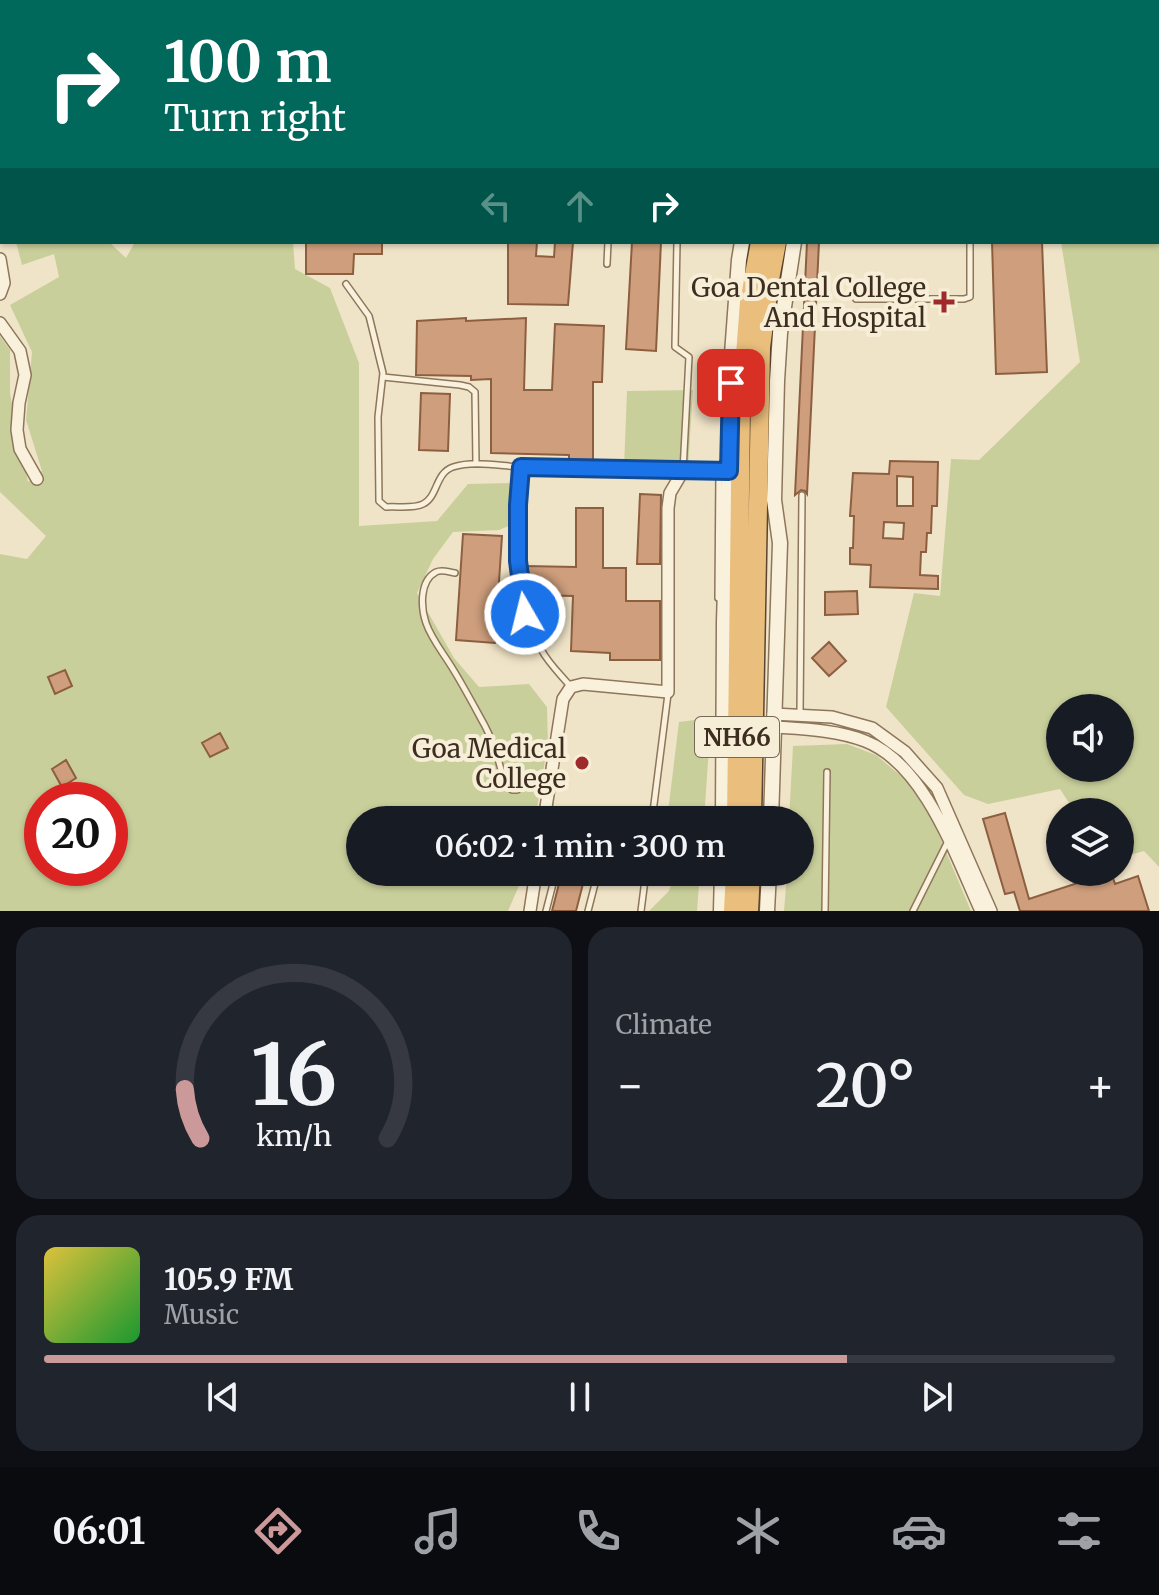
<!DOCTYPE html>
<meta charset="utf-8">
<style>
:root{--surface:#171b24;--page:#20242c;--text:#f1f3f6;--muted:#9ea1a6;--line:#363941;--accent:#cc999b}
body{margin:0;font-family:Merriweather,serif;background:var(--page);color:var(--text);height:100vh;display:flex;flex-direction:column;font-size:30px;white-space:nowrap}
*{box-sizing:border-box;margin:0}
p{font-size:26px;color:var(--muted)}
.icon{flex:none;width:44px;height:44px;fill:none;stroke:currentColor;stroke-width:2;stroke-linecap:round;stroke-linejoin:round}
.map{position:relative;height:911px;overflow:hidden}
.details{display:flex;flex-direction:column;gap:16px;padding:16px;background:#0d0f14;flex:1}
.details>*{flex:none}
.hud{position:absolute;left:0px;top:0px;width:1160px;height:244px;box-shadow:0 2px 6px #0004;background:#00695c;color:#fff;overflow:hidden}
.buttons{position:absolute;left:1046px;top:694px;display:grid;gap:16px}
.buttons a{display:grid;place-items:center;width:88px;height:88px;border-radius:50%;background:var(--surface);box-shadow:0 2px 6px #0004;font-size:40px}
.speed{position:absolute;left:24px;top:782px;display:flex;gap:16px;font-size:40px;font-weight:700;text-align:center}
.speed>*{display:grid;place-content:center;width:104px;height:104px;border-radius:50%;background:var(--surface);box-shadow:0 2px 6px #0004;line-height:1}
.speed .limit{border:12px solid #d22;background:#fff;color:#111}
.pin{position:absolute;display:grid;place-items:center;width:68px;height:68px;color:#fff;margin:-34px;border-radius:16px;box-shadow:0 4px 12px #0006}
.me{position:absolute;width:88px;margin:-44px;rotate:352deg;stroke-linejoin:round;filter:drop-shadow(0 0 6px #0008)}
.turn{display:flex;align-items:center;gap:28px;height:168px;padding:0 32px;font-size:36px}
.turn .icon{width:104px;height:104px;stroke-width:2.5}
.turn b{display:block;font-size:56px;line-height:68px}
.lanes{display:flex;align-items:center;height:76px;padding:0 32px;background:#0003;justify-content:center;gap:40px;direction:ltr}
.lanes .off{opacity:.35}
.big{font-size:60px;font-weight:600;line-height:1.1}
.details .tile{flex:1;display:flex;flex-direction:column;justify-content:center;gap:12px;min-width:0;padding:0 28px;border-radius:24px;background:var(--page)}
.details .dial{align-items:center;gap:0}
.dial svg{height:208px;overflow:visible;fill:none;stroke:var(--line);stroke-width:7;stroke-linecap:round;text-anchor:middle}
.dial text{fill:var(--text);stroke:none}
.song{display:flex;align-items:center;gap:24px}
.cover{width:96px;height:96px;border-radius:12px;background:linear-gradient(135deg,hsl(50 70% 55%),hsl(130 70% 35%))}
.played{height:8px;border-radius:4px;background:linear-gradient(90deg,var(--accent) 75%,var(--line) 75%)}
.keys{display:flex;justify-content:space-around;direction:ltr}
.heat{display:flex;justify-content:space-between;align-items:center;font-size:44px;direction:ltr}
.details .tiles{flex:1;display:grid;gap:16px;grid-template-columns:1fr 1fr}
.tile:last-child{grid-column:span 2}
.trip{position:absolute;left:346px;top:806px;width:468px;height:80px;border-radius:40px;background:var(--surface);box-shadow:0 2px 6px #0004;font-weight:600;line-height:80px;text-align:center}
.tabs{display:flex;height:128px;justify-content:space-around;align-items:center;background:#090b0e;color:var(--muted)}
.tabs .icon{width:56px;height:56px}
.tabs .current{color:var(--accent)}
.tabs b{font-size:36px;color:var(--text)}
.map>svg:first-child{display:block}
.green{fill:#c9cf9b;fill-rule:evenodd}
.building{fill:#cf9f7d;stroke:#8d5f41;stroke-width:2;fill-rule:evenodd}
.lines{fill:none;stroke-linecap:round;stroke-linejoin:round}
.service-casing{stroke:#8d765c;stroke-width:8}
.minor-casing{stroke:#8d765c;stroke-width:14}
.tertiary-casing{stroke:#8d765c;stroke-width:17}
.secondary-casing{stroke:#6f573f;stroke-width:19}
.trunk-casing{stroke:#5b4430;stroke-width:21}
.service{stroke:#faf1dc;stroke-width:5}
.minor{stroke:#faf1dc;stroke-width:11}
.tertiary{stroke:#faf1dc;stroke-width:14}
.secondary{stroke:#faf1dc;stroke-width:16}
.trunk{stroke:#eabe7c;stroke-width:18}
.route-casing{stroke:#114b97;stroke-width:20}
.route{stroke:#1a73e8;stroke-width:14}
.poi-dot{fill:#9e2a2b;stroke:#f7eed8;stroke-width:3}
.labels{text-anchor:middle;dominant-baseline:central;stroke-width:8;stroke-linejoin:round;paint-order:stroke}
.shield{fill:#f7eed8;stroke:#756857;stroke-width:2}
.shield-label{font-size:24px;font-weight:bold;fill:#3d2e20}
.poi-label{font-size:26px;fill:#3d2e20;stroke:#f7eed8;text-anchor:end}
</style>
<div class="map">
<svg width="1159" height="911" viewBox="0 0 1159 911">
<rect width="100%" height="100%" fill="#f0e4c8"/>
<path class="green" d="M0,0H149L151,2H2V75L0,74Z
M1140,0H1159V867L1144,851L1120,858V812H1075L1060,789L988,804L964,795L886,707L914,593L940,596L951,459L979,460L1080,362L1061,242H1158V2H1139ZM1120,708V768H1060V708Z
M16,242H109L126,258L135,242H293L295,269L330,288L359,363V526L437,521L468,484L509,483L516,493L511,525L499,530L453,532L433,559L417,593L454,658L479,687L529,684L547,707L548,743L535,820H360V872H525L508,911H0V554L27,559L46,536L0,492V336L10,350V394L28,482L42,471L26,420L32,352L10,305L59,277L54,254L22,265ZM42,800H110V868H42Z
M693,390L688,468H624L627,391Z
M711,718L704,820H667L679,722Z
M847,744L876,755L907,781L928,809L971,911H784L787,872H800V820H789L793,746Z
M675,872H700L697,911H649L669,891Z"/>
<path class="building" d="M306,242H382V254H354L353,274H306Z
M508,242H537L536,256L554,257L555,242H573L568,305L508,304Z
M632,242H661L656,351L626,349Z
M807,242H819L807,494L805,491L801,490L795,495Z
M992,242H1042L1047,372L996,374Z
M466,318V321L526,318L524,390H552L555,324L604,326L602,382H593V462H569V455L491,453V379L471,380V376L416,375L417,321Z
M421,393L450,394L448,451L419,450Z
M890,461L938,462L937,506H932L931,533H927L926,552H921L920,575L938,576V589L870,587L871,565L850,564V548H853L854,516H850L853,473L889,474ZM897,476L913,477V506H897ZM884,522L904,523L903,539L883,538Z
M640,494L661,495L660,564H637Z
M576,508H603V568H626V601H660V660H610V653L571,651L573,596L528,595L526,566L576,567Z
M463,534L502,536L495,643L456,640Z
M857,591L858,614L825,615V592Z
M829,642L846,661L829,676L812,658Z
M65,670L72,686L55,694L48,677Z
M220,733L228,748L210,757L202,743Z
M66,760L76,778L62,787L52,769Z
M1005,813L1029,899L1111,872L1115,884L1138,876L1149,911H1020L1014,892L1005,894L983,819Z
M562,872H586L576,911H552Z"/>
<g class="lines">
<g class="service-casing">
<path id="service" d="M917,0L923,2
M205,2L206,0
M313,2L315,0
M606,2L607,0
M905,2V0
M607,264L608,242
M346,284L369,316L383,373L378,417L379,501L386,507C397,506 413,509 423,504C438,497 435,473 453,467C474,460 500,466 521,467C575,470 629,470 683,471L689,357L675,347L677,242
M856,299H964L970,297V242
M383,377L460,385L469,387L475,392L476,464
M521,467C516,526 510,595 541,649C548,663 561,675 571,687
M455,573C448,572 442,569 436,572C419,581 421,608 426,623C431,638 443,653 451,666C463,685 474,706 485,726C495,745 500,764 505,785L512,790H517L530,780L535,782L548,791
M718,598L719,472
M800,714L802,495
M652,820L668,694
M546,911L556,872
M588,911L598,872
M641,911L646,872
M825,911L827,772
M913,911L948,841"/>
</g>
<g class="minor-casing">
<path id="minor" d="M173,2L177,0
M0,98L2,99
M0,113L2,111
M0,259L4,283L0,294
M0,323L20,351L25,375L19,403L17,430L20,449L37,479
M773,714L832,717L872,728L905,752L937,788L991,911
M774,727C804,729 837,730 865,741C925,764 956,857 981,911
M544,820L563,699L571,687L583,684L668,692V508L670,493L683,471H729
M530,911L536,872"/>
</g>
<g class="tertiary-casing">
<path id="tertiary" d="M875,2L876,0
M723,820L724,622L732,354L739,260L742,242
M771,820L780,543L774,500L777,381L780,333L794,242
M721,911L722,872
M767,911L769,872"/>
</g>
<g class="secondary-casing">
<path id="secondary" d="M729,0L730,2
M753,0L754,2
M824,2L825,0"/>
</g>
<g class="trunk-casing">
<path id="trunk" d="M843,2L844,0
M862,2L863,0
M736,820L741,408L749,302L760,242
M752,820L761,347L770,279L777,242
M733,911L735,872
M749,911L751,872"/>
</g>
<use href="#service" class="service"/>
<use href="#minor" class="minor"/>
<use href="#tertiary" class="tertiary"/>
<use href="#secondary" class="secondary"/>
<use href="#trunk" class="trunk"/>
</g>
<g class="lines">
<g class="route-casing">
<path id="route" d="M525,614L518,561V505L521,467L729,471L731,383"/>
</g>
<use href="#route" class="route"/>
</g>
<g class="poi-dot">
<path d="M940 290h8v8h8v8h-8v8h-8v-8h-8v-8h8z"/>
<circle cx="582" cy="763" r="8"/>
</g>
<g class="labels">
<rect class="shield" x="695" y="717" width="84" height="40" rx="6"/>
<g class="shield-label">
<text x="737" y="737">NH66</text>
</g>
<g class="poi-label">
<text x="926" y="287">Goa Dental College<tspan x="926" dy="30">And Hospital</tspan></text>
<text x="566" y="748">Goa Medical<tspan x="566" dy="30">College</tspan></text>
</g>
</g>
</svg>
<div class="buttons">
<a><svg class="icon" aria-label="sound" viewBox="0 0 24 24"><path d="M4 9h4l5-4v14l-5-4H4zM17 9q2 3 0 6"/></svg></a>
<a><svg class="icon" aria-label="layers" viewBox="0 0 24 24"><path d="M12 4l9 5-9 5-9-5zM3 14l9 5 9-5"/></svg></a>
</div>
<div class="speed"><div class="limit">20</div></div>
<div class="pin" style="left:731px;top:383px;background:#d93025"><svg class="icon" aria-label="arrive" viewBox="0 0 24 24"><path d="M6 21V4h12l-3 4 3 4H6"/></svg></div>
<svg class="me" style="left:525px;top:614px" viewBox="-20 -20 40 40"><circle r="17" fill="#1a73e8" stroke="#fff" stroke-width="3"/><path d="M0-11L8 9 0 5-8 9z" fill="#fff"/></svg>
<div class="trip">06:02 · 1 min · 300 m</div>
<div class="hud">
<div class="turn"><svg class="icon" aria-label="right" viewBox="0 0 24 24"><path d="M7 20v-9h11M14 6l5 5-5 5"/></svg><div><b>100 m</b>Turn right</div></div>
<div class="lanes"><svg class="icon off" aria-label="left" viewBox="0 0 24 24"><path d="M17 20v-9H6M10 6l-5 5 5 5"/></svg><svg class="icon off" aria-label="ahead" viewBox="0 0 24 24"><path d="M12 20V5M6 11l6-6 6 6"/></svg><svg class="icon" aria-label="right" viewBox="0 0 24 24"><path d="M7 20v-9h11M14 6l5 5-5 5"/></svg></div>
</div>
</div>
<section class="details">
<div class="tiles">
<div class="tile dial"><svg viewBox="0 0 100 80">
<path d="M14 69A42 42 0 1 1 86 69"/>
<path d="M14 69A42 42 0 0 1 8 50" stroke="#cc999b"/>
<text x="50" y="56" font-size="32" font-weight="700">16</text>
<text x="50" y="72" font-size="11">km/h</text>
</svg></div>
<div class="tile"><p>Climate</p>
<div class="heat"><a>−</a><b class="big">20°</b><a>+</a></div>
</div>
<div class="tile">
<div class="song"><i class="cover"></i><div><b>105.9 FM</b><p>Music</p></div></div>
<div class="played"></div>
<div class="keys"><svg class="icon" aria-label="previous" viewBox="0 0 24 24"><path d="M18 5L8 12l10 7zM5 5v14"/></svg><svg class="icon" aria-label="pause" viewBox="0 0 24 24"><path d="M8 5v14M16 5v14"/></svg><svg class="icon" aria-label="next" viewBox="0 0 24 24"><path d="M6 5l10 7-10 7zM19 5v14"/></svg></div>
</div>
</div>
</section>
<nav class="tabs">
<b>06:01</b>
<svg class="icon current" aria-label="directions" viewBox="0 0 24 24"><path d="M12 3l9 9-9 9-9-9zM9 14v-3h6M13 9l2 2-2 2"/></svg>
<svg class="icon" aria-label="music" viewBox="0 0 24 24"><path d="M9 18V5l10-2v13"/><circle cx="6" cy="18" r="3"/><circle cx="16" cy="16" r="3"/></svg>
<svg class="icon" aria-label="phone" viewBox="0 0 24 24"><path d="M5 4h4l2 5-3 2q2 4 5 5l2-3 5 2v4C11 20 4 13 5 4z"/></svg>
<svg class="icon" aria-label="climate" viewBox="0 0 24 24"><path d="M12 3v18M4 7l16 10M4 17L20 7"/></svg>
<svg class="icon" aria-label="car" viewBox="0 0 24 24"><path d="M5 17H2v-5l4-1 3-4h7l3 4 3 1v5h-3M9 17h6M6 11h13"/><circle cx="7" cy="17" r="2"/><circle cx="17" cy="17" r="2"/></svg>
<svg class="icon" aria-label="filters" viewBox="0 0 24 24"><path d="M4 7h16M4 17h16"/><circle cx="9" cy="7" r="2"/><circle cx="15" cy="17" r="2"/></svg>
</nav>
